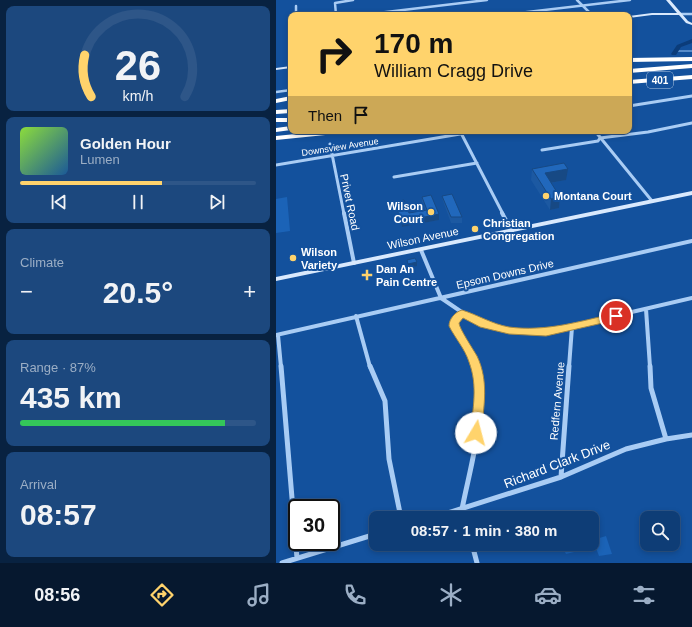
<!DOCTYPE html>
<meta charset="utf-8">
<style>
:root{--surface:#0e3d76;--page:#1c487e;--text:#f1f3f6;--muted:#9baec5;--line:#2e5688;--accent:#ffd36c}
body{margin:0;font-family:Helvetica,sans-serif;background:var(--page);color:var(--text);height:100vh;display:flex;flex-direction:column;font-size:15px;white-space:nowrap}
*{box-sizing:border-box;margin:0}
p{font-size:13px;color:var(--muted)}
.icon{flex:none;width:22px;height:22px;fill:none;stroke:currentColor;stroke-width:2;stroke-linecap:round;stroke-linejoin:round}
.map{position:relative;flex:1;overflow:hidden}
.drawer{display:flex;flex-direction:column;gap:6px;padding:6px;background:#082241;width:276px}
.drawer>*{flex:none}
.top-card{position:absolute;left:12px;top:12px;width:344px;height:122px;border-radius:8px;box-shadow:0 2px 6px #0003,0 0 0 1px var(--line);background:#ffd36c;color:#111;overflow:hidden}
.tools{position:absolute;left:364px;top:511px;display:grid;gap:8px}
.tools a{display:grid;place-items:center;width:40px;height:40px;border-radius:8px;background:var(--surface);box-shadow:0 2px 6px #0003,0 0 0 1px var(--line);font-size:20px}
.speed{position:absolute;left:12px;top:499px;display:flex;gap:8px;font-size:20px;font-weight:700;text-align:center}
.speed>*{display:grid;place-content:center;width:52px;height:52px;border-radius:50%;background:var(--surface);box-shadow:0 2px 6px #0003,0 0 0 1px var(--line);line-height:1}
.speed .limit{border:2px solid #111;border-radius:6px;background:#fff;color:#111}
.pin{position:absolute;display:grid;place-items:center;width:34px;height:34px;color:#fff;margin:-17px;border:2px solid #fff;border-radius:50%;box-shadow:0 1px 4px #0007}
.me{position:absolute;width:44px;margin:-22px;rotate:8deg;stroke-linejoin:round;filter:drop-shadow(0 0 3px #0008)}
.turn{display:flex;align-items:center;gap:14px;height:84px;padding:0 20px;font-size:18px}
.turn .icon{width:52px;height:52px;stroke-width:2.5}
.turn b{display:block;font-size:28px;line-height:34px}
.then{display:flex;align-items:center;height:38px;padding:0 20px;background:#0003;gap:8px;font-size:15px}
.big{font-size:30px;font-weight:600;line-height:1.1}
.drawer .widget{flex:1;display:flex;flex-direction:column;justify-content:center;gap:6px;min-width:0;padding:0 14px;border-radius:8px;background:var(--page)}
.drawer .dial{align-items:center;gap:0}
.dial svg{height:104px;overflow:visible;fill:none;stroke:var(--line);stroke-width:7;stroke-linecap:round;text-anchor:middle}
.dial text{fill:var(--text);stroke:none}
.song{display:flex;align-items:center;gap:12px}
.cover{width:48px;height:48px;border-radius:6px;background:linear-gradient(135deg,hsl(90 70% 55%),hsl(210 70% 35%))}
.played{height:4px;border-radius:2px;background:linear-gradient(90deg,var(--accent) 60%,var(--line) 60%)}
.keys{display:flex;justify-content:space-around;direction:ltr}
.heat{display:flex;justify-content:space-between;align-items:center;font-size:22px;direction:ltr}
.charge{height:6px;border-radius:3px;background:linear-gradient(90deg,#34c759 87%,var(--line) 0)}
.trip{position:absolute;left:93px;top:511px;width:230px;height:40px;border-radius:8px;background:var(--surface);box-shadow:0 2px 6px #0003,0 0 0 1px var(--line);font-weight:600;line-height:40px;text-align:center}
.dock{display:flex;height:64px;justify-content:space-around;align-items:center;background:#06182f;color:var(--muted)}
.dock .icon{width:28px;height:28px}
.dock .on{color:var(--accent)}
.dock b{font-size:18px;color:var(--text)}
main{display:flex;flex:1;min-height:0}
.map>svg:first-child{display:block}
.green{fill:#1b63b7}
.lines{fill:none;stroke-linecap:round;stroke-linejoin:round}
.stream{stroke:#9bc7f7;stroke-width:1}
.river{fill:#0b3c7a;fill-rule:evenodd}
.street-far3{stroke:#a9ccf4;stroke-width:2.5}
.street-far2{stroke:#a9ccf4;stroke-width:3}
.street-far1{stroke:#a9ccf4;stroke-width:4}
.street{stroke:#a9ccf4;stroke-width:5}
.secondary{fill:#d9e9fd;fill-rule:evenodd}
.highway{fill:#fff;fill-rule:evenodd}
.wall{fill:#1c59a2}
.shaded-wall{fill:#174984}
.building{fill:#2168bc;stroke:#174984}
.route{fill:#ffd36c;stroke:#a68946}
.poi-dot{fill:#ffd36c;stroke:#13519d;stroke-width:1.5}
.labels{text-anchor:middle;dominant-baseline:central;stroke-width:4;stroke-linejoin:round;paint-order:stroke}
.far-street-label{font-size:9px;fill:#fff;stroke:#13519d}
.shield{fill:#13519d;stroke:#b8cbe2;stroke-width:1}
.shield-label{font-size:10px;font-weight:bold;fill:#fff}
.poi-label{font-size:11px;font-weight:bold;fill:#fff;stroke:#13519d;text-anchor:start}
.street-label{font-size:11px;fill:#fff;stroke:#13519d}
.near-street-label{font-size:13px;fill:#fff;stroke:#13519d}
</style>
<main>
<section class="drawer">
<div class="widget dial"><svg viewBox="0 0 100 80">
<path d="M14 69A42 42 0 1 1 86 69"/>
<path d="M14 69A42 42 0 0 1 9 37" stroke="#ffd36c"/>
<text x="50" y="56" font-size="32" font-weight="700">26</text>
<text x="50" y="72" font-size="11">km/h</text>
</svg></div>
<div class="widget">
<div class="song"><i class="cover"></i><div><b>Golden Hour</b><p>Lumen</p></div></div>
<div class="played"></div>
<div class="keys"><svg class="icon" aria-label="previous" viewBox="0 0 24 24"><path d="M18 5L8 12l10 7zM5 5v14"/></svg><svg class="icon" aria-label="pause" viewBox="0 0 24 24"><path d="M8 5v14M16 5v14"/></svg><svg class="icon" aria-label="next" viewBox="0 0 24 24"><path d="M6 5l10 7-10 7zM19 5v14"/></svg></div>
</div>
<div class="widget"><p>Climate</p>
<div class="heat"><a>−</a><b class="big">20.5°</b><a>+</a></div>
</div>
<div class="widget"><p>Range · 87%</p><b class="big">435 km</b><div class="charge"></div></div>
<div class="widget"><p>Arrival</p><b class="big">08:57</b></div>
</section>
<div class="map">
<svg width="416" height="563" viewBox="0 0 416 563">
<rect width="100%" height="100%" fill="#13519d"/>
<path class="green" d="M11,197L14,231L0,233V199Z
M330,536L336,554L323,556L317,540Z
M285,544H309L311,549L290,554Z"/>
<g class="lines">
<path class="stream" d="M399,51H416"/>
<path class="river" d="M416,39V43L405,47L400,55H396L395,54L401,45Z"/>
<path class="street-far3" d="M301,0L316,15
M20,6V15
M404,14H416
M60,15L59,3L77,0
M85,15L211,0
M225,15L354,0
M0,92L15,90"/>
<path class="street-far2" d="M353,106L416,96
M184,131L227,214
M319,131L376,201
M54,144L68,214
M266,150L322,141L324,138L372,132L416,123
M0,165L202,131
M118,177L201,163"/>
<path class="street-far1" d="M68,213L78,263
M226,213L236,231
M145,250L165,298L193,317L208,324L233,331L270,332L416,298
M370,309L374,367
M186,314L178,322V325L190,345L199,367
M80,316L94,367
M0,335L416,241
M2,335L5,367
M293,367L296,327"/>
<path class="street" d="M5,366L21,558
M94,366L109,401L113,459L125,518
M374,366L375,388L390,439
M285,477L293,366
M156,518L285,477L350,449L390,439L416,435
M188,518L186,509C195,463 212,412 199,366
M196,544L201,563
M6,563L100,534"/>
<path class="secondary" d="M390,0H394L412,21L416,23V25L410,23L403,15H376L353,18V16L376,13H401Z
M15,66V68L0,70V68Z
M416,191V195L0,281V277Z"/>
<path class="highway" d="M416,57V61L353,62V58Z
M416,64V68L353,73V69Z
M416,75V79L353,84V80Z
M15,96V100L0,103V99Z
M15,109V113L0,114V110Z
M0,118H15V122H0Z
M15,126V130L0,132V128Z
M49,131H72L69,133L0,140V136Z"/>
</g>
<path class="wall" d="M256,169L290,180L275,183L284,197L283,208L274,210L255,180Z
M166,196L186,217V223H175L167,201Z
M146,197L163,220L126,227L120,208L119,202L133,213L149,210L146,202Z"/>
<path class="shaded-wall" d="M292,169L290,180L268,184L269,173Z
M284,197L283,208L274,210L275,199Z
M163,214V220L126,227L125,222Z
M141,262V266L132,268V264Z"/>
<path class="building" d="M288,163L292,169L269,173L284,197L275,199L256,169Z
M176,194L186,217H175L166,196Z
M155,195L163,214L125,222L119,202L128,200L133,213L151,210L146,197Z
M139,258L141,262L132,264L131,260Z"/>
<path class="route" d="M186,310C202,315 216,324 233,327C270,332 305,321 340,313L344,314L345,316L344,319L340,320L270,336L233,334L204,327L187,318L183,323C183,328 197,349 201,356C213,381 208,406 205,433L204,436L200,438L196,436L194,433C197,409 202,386 193,362C189,349 179,338 173,326C173,319 179,312 186,310Z"/>
<g class="poi-dot">
<circle cx="270" cy="196" r="4"/>
<circle cx="155" cy="212" r="4"/>
<circle cx="199" cy="229" r="4"/>
<circle cx="17" cy="258" r="4"/>
<path d="M89 269h4v4h4v4h-4v4h-4v-4h-4v-4h4z"/>
</g>
<g class="labels">
<g class="far-street-label">
<text transform="translate(64 147) rotate(-9)">Downsview Avenue</text>
</g>
<rect class="shield" x="371" y="72" width="26" height="16" rx="3"/>
<g class="shield-label">
<text x="384" y="80">401</text>
</g>
<g class="poi-label">
<text x="278" y="196">Montana Court</text>
<text x="147" y="206" text-anchor="end">Wilson<tspan x="147" dy="13">Court</tspan></text>
<text x="207" y="223">Christian<tspan x="207" dy="13">Congregation</tspan></text>
<text x="25" y="252">Wilson<tspan x="25" dy="13">Variety</tspan></text>
<text x="100" y="269">Dan An<tspan x="100" dy="13">Pain Centre</tspan></text>
</g>
<g class="street-label">
<text transform="translate(74 202) rotate(78)">Privet Road</text>
<text transform="translate(147 238) rotate(-12)">Wilson Avenue</text>
<text transform="translate(229 274) rotate(-13)">Epsom Downs Drive</text>
<text transform="translate(281 401) rotate(-85)">Redfern Avenue</text>
</g>
<g class="near-street-label">
<text transform="translate(281 464) rotate(-21)">Richard Clark Drive</text>
</g>
</g>
</svg>
<div class="tools">
<a><svg class="icon" aria-label="search" viewBox="0 0 24 24"><circle cx="10" cy="10" r="6"/><path d="M15 15l6 6"/></svg></a>
</div>
<div class="speed"><div class="limit">30</div></div>
<div class="pin" style="left:340px;top:316px;background:#d93025"><svg class="icon" aria-label="arrive" viewBox="0 0 24 24"><path d="M6 21V4h12l-3 4 3 4H6"/></svg></div>
<svg class="me" style="left:200px;top:433px" viewBox="-20 -20 40 40"><circle r="19" fill="#fff"/><path d="M0-13L10 11 0 6-10 11z" fill="#ffd36c"/></svg>
<div class="trip">08:57 · 1 min · 380 m</div>
<div class="top-card">
<div class="turn"><svg class="icon" aria-label="right" viewBox="0 0 24 24"><path d="M7 20v-9h11M14 6l5 5-5 5"/></svg><div><b>170 m</b>William Cragg Drive</div></div>
<div class="then">Then<svg class="icon" aria-label="arrive" viewBox="0 0 24 24"><path d="M6 21V4h12l-3 4 3 4H6"/></svg></div>
</div>
</div>
</main>
<nav class="dock">
<b>08:56</b>
<svg class="icon on" aria-label="directions" viewBox="0 0 24 24"><path d="M12 3l9 9-9 9-9-9zM9 14v-3h6M13 9l2 2-2 2"/></svg>
<svg class="icon" aria-label="music" viewBox="0 0 24 24"><path d="M9 18V5l10-2v13"/><circle cx="6" cy="18" r="3"/><circle cx="16" cy="16" r="3"/></svg>
<svg class="icon" aria-label="phone" viewBox="0 0 24 24"><path d="M5 4h4l2 5-3 2q2 4 5 5l2-3 5 2v4C11 20 4 13 5 4z"/></svg>
<svg class="icon" aria-label="climate" viewBox="0 0 24 24"><path d="M12 3v18M4 7l16 10M4 17L20 7"/></svg>
<svg class="icon" aria-label="car" viewBox="0 0 24 24"><path d="M5 17H2v-5l4-1 3-4h7l3 4 3 1v5h-3M9 17h6M6 11h13"/><circle cx="7" cy="17" r="2"/><circle cx="17" cy="17" r="2"/></svg>
<svg class="icon" aria-label="filters" viewBox="0 0 24 24"><path d="M4 7h16M4 17h16"/><circle cx="9" cy="7" r="2"/><circle cx="15" cy="17" r="2"/></svg>
</nav>
